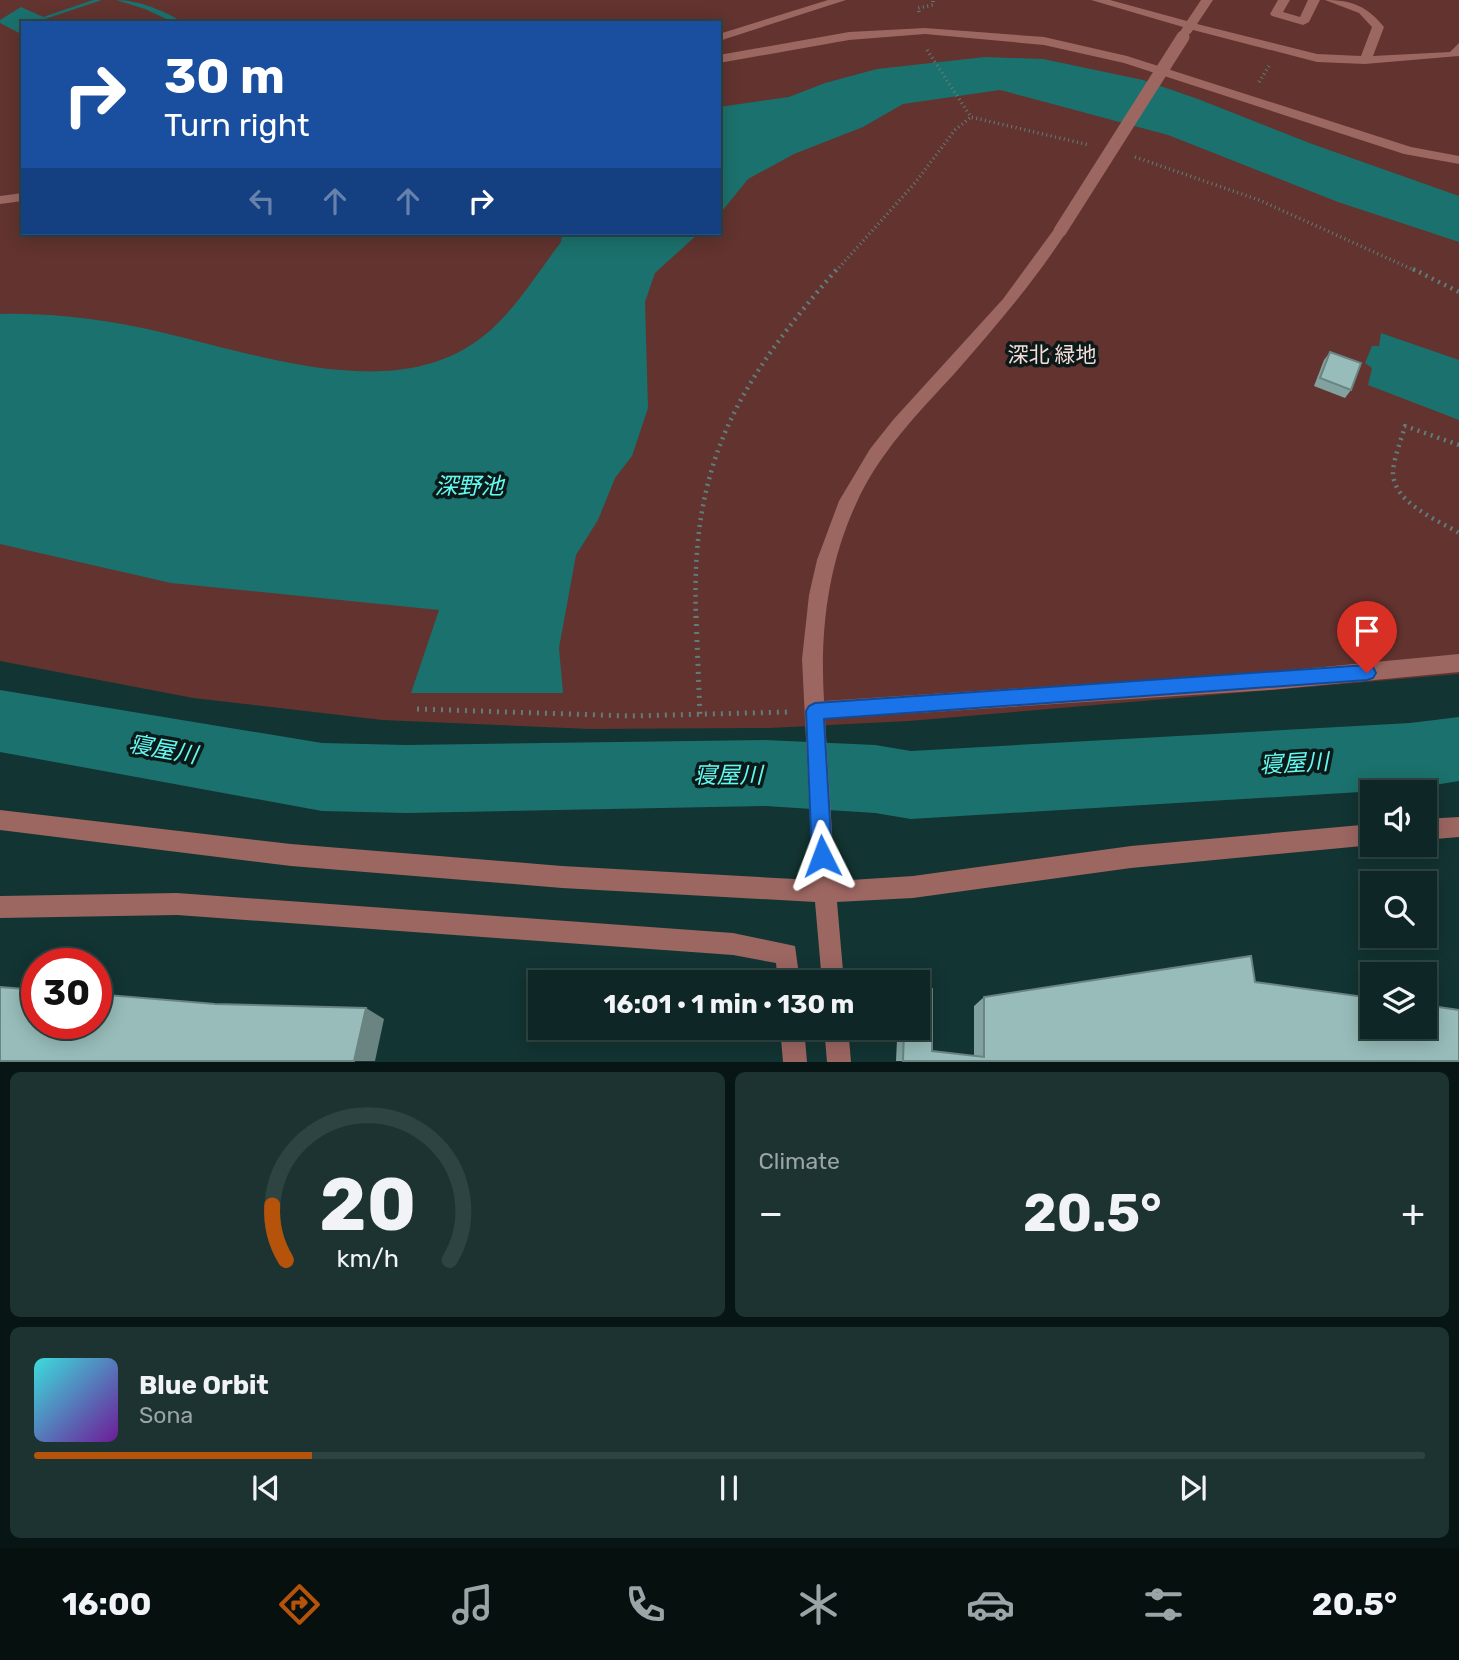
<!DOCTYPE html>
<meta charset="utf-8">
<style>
:root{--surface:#0e2726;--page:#1c3332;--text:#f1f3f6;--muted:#9ba5a7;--line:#2e4443;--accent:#b45309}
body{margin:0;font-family:Rubik,"Noto Sans JP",sans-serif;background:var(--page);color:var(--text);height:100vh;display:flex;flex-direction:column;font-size:26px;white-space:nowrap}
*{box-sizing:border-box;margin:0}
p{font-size:23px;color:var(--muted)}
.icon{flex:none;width:38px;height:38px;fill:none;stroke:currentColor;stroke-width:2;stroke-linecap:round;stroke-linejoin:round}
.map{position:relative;height:1062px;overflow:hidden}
.sheet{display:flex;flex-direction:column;gap:10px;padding:10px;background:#081515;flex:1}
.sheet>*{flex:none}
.hud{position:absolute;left:21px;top:21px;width:700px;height:214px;border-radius:0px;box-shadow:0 4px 18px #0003,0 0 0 2px var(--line);background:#1a4fa0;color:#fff;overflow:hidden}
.tools{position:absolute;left:1360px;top:780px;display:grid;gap:14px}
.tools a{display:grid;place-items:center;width:77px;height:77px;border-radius:0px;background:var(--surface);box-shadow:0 4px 18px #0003,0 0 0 2px var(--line);font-size:35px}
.speed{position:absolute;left:21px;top:948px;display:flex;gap:14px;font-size:35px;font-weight:700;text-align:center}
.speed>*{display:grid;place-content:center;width:91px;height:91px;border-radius:50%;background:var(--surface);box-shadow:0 4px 18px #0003,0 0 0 2px var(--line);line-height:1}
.speed .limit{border:10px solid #d22;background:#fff;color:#111}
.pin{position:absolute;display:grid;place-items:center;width:60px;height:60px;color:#fff;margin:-72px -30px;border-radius:50% 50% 50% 0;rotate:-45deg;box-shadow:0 0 7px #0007}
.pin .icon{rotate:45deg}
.me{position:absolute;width:77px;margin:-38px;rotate:357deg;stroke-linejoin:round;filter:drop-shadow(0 0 5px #0008)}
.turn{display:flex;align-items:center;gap:24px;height:147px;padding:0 28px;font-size:32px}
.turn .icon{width:91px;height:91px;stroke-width:2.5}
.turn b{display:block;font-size:49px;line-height:60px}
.lanes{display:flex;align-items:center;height:66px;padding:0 28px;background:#0003;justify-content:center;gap:35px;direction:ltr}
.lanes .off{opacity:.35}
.big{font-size:52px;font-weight:700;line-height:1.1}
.sheet .card{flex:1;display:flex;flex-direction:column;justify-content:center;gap:10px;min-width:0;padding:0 24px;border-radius:10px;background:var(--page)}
.sheet .dial{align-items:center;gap:0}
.dial svg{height:182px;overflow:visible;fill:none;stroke:var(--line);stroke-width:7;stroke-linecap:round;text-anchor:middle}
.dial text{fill:var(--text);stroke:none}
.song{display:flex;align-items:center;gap:21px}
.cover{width:84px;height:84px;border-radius:10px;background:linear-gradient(135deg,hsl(180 70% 55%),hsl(280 70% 35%))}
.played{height:7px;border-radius:4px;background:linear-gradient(90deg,var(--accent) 20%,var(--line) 20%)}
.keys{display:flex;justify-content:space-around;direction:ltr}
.heat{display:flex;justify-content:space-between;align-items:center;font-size:38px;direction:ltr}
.sheet .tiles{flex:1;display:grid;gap:10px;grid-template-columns:1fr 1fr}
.card:last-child{grid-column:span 2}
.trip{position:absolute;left:528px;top:970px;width:402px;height:70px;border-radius:0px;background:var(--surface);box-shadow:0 4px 18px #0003,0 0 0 2px var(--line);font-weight:700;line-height:70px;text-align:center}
.tab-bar{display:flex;height:112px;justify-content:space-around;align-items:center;background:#06100f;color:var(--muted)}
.tab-bar .icon{width:49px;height:49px}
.tab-bar .on{color:var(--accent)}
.tab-bar b{font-size:32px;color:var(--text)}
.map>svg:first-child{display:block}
.green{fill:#62332f;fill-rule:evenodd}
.water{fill:#1b716d}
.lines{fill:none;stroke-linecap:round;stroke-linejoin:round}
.stream{fill:#1b716d;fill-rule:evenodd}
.river{fill:#1b716d;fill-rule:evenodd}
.path-far2{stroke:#617d7b;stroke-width:3.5;stroke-dasharray:1 3.5;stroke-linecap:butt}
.path-far1{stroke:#617d7b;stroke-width:4.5;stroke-dasharray:2 5;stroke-linecap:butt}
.path{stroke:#617d7b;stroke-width:5;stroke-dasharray:2 6;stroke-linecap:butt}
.minor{fill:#9c6661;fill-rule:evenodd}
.minor-bridge{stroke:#9c6661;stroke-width:13}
.wall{fill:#82a29f}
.shaded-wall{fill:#6a8482}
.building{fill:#97bcb9;stroke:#6a8482;stroke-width:2}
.route{fill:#1a73e8;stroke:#114b97;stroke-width:2}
.labels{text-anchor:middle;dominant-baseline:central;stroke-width:7;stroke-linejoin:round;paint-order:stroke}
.park-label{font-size:21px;fill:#f4ddda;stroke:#0b1918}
.water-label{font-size:23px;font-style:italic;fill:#64faf2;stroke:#0b1918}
</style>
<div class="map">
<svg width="1459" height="1062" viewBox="0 0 1459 1062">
<rect width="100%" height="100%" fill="#123432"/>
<path class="green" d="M0,0H1459V674L909,721L770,728L589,729L382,720L193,698L0,661ZM23,23H719V233H23Z"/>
<path class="water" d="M21,7L57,23H23V35L0,23V20Z
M985,57L1043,59L1143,80L1198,99L1312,144L1459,196V242L1338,202L1168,135L1000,90L903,104L863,127L794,154L748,179L719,215V107L789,97L825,83L877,69Z
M562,233H699L655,273L645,302L648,408L632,456L615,478L598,520L576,555L559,648L563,693H411L439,610L171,583L0,544V314C40,313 83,317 122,324C227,342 377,409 474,343C510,319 535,276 561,242Z
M1381,333L1459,360V420L1368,385L1372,368L1365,363L1372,346H1379Z"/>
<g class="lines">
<path class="stream" d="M93,0H102L48,18L43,17Z
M116,0C139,0 165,11 184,23H175L145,9Z"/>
<path class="river" d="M0,690L322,743L406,745L765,740L875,745L911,751L1410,723L1459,717V781L1410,789L911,819L875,813L765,806L406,813L322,811L0,752Z"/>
<path class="path-far2" d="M919,12L918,8L933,5V0
M927,50L971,117L1089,145
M1259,82L1269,66
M1135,157L1259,200L1416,271
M836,271L915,183L955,130L971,117"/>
<path class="path-far1" d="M1413,269L1459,292
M1459,445L1405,426C1401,440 1395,455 1393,470C1391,502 1436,519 1459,533
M696,618C690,462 738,383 837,269"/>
<path class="path" d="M696,616L700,716
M417,709L629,716L790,712"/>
<path class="minor" d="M828,0H846L719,41V34Z
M1091,0H1110L1187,21L1201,0H1213L1197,24L1317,54L1361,56L1372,27L1359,13L1325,0C1352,0 1367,6 1384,27L1373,56L1450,52L1459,43V56L1365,64L1317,62L1193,30L1190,34H1182L1180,32L1183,27Z
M1278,0H1290L1283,12L1300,17L1308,0H1320L1309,22L1303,25L1272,16L1270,14Z
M925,28L1044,37L1127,56L1411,147L1459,156V164L1404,154L1124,63L1044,45L925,34L849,40L719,63V55L849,32Z
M23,193V201L0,204V196Z
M1060,226L1067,231C1034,282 995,327 955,373C918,413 878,454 856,504C827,567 820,633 824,701L1269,672L1459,654V672L1269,690L825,719L835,881L913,876L1131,846L1372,824L1373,845L1131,868L913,898L837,902L844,982H822L815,902L562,888L291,866L0,830V810L291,844L562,866L813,880L802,659L809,595L817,560L839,501L870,449L893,420L1003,299L1055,228Z
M1459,817V837L1424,840V819Z
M177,893L733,933L795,946L800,982H778L776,963L733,955L177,915L0,918V896Z
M780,1027H804L807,1062H783Z
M824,1027H848L851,1062H827Z"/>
<path class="minor-bridge" d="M1060,231L1183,37"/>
</g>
<path class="wall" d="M1330,352L1351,390L1345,398L1314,386L1324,360Z
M1255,982L1459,1061H896L897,1039H888V1027H919L932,1051L974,1056V1006L984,997Z"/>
<path class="shaded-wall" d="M366,1008L384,1019L375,1061H354Z"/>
<path class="building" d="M1330,352L1361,363L1351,390L1320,378Z
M1251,956L1255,982L1372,998V1027H1424V1005L1459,1010V1061H903L904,1032H895V1027H919V988L932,989V1051L984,1057V997Z
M0,987L37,990V1024H96V994L215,1004L366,1008L354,1061H0Z"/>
<path class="route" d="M1367,665L1373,667L1376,673L1373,678L1367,680L824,719L832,856L829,863L822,866L815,863L812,856L806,711L809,706L815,703Z"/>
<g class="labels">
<g class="park-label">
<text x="1052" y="354">深北 緑地</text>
</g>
<g class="water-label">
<text x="469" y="486">深野池</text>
<text transform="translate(163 749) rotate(10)">寝屋川</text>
<text transform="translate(1294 763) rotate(-3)">寝屋川</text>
<text x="728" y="775">寝屋川</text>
</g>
</g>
</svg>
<div class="tools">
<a><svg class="icon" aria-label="sound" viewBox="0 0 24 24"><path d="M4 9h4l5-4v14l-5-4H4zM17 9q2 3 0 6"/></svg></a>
<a><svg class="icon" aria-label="search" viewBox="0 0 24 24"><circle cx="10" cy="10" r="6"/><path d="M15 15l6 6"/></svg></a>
<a><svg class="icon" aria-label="layers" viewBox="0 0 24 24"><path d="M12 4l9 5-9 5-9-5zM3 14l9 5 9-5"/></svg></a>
</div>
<div class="speed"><div class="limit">30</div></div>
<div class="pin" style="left:1367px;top:673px;background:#d93025"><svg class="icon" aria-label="arrive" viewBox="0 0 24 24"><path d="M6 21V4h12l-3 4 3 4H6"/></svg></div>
<svg class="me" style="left:822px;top:856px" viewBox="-20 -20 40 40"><path d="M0-17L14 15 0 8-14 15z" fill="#1a73e8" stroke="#fff" stroke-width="4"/></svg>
<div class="trip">16:01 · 1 min · 130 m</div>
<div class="hud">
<div class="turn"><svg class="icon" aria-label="right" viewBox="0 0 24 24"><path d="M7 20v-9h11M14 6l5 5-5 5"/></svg><div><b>30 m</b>Turn right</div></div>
<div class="lanes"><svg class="icon off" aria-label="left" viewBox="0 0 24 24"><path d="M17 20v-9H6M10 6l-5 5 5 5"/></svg><svg class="icon off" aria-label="ahead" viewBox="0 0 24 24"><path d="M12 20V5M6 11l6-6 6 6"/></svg><svg class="icon off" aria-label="ahead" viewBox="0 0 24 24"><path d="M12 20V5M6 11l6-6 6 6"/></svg><svg class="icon" aria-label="right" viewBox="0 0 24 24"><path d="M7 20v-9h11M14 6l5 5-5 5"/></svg></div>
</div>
</div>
<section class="sheet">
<div class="tiles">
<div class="card dial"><svg viewBox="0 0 100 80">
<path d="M14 69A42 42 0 1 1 86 69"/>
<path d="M14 69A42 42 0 0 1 8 45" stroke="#b45309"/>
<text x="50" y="56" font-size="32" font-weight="700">20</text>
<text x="50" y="72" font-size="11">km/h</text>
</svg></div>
<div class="card"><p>Climate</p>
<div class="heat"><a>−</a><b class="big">20.5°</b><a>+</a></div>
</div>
<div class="card">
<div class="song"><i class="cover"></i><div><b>Blue Orbit</b><p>Sona</p></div></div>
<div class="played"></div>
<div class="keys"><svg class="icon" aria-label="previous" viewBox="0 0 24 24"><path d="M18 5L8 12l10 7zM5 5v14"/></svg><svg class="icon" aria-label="pause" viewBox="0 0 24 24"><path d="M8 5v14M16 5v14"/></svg><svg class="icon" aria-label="next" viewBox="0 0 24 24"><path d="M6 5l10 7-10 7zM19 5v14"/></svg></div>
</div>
</div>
</section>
<nav class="tab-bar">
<b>16:00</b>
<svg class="icon on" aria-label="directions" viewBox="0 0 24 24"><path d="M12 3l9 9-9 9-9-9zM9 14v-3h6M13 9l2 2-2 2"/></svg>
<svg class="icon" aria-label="music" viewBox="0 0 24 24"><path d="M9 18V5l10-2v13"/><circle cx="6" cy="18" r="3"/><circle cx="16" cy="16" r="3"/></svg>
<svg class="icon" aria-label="phone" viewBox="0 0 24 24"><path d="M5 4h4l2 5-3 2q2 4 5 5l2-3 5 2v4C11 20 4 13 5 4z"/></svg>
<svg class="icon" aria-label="climate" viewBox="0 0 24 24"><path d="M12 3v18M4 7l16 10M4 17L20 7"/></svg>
<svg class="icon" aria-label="car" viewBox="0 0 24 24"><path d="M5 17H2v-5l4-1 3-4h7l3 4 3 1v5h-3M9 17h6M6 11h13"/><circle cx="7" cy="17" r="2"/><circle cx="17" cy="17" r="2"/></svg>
<svg class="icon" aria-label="filters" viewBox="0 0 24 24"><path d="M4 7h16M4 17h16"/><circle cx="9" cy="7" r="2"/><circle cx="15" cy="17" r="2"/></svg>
<b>20.5°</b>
</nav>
